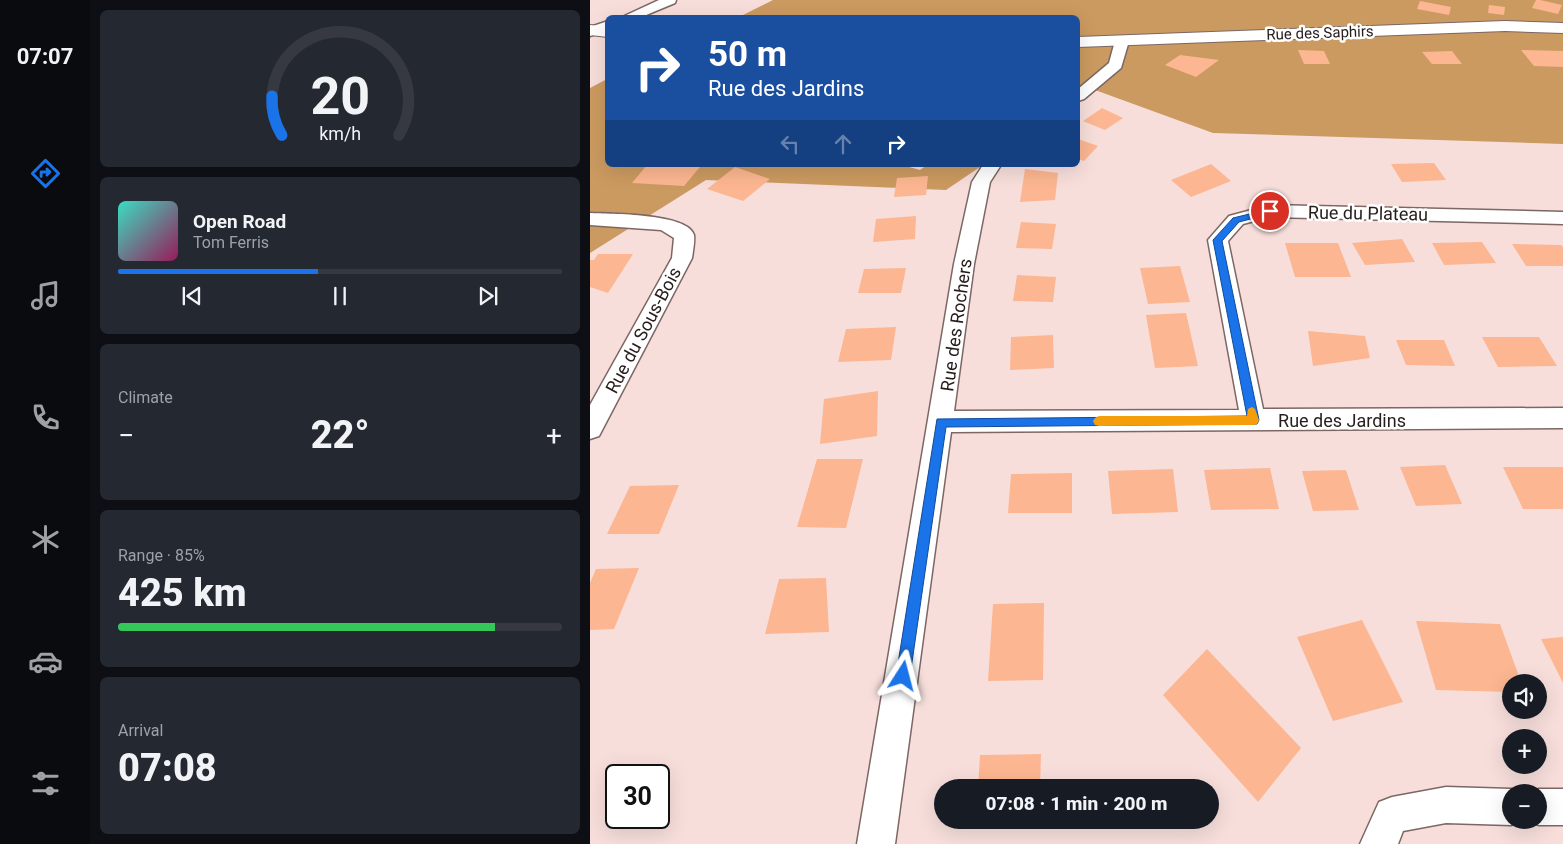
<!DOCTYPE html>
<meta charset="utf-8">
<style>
:root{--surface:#171b24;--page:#242831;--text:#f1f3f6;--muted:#9ea1a6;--line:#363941;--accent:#1a73e8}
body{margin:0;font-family:Roboto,sans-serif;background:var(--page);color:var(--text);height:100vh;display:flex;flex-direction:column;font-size:19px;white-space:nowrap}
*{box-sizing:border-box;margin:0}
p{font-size:16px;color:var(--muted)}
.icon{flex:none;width:28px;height:28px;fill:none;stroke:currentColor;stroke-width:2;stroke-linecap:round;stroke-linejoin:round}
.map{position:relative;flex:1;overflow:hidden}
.drawer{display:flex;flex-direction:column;gap:10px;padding:10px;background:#0d0f14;width:500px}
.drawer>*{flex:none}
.top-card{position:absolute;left:15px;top:15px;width:475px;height:152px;border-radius:8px;box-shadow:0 5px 20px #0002;background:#1a4fa0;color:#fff;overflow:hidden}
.fabs{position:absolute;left:912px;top:674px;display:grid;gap:10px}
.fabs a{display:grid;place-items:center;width:45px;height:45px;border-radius:50%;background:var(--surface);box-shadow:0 5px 20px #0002;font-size:25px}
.speed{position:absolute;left:15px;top:764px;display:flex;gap:10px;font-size:25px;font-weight:700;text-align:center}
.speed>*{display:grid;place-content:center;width:65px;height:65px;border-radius:50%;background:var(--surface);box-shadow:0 5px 20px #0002;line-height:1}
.speed .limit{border:2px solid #111;border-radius:8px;background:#fff;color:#111}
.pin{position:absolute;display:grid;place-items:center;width:42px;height:42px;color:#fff;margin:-21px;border:2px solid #fff;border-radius:50%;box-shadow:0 1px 5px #0007}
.me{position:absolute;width:55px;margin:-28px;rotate:9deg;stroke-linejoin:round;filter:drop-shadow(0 0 4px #0008)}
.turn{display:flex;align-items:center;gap:18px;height:105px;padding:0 20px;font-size:22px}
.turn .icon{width:65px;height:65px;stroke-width:2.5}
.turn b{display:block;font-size:35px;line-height:42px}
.lanes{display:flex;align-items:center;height:48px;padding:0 20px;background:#0003;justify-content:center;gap:25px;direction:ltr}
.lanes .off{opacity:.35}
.big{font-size:38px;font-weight:800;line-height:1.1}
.drawer .widget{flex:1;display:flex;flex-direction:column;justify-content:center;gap:8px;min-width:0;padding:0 18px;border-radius:8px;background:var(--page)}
.drawer .dial{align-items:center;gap:0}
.dial svg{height:130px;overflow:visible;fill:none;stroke:var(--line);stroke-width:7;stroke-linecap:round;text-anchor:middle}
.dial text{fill:var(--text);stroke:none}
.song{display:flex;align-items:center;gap:15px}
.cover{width:60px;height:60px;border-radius:8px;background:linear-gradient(135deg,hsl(170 70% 55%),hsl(330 70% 35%))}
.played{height:5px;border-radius:2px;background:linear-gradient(90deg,var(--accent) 45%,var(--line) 45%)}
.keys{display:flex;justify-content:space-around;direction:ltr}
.heat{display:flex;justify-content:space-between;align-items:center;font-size:28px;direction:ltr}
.charge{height:8px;border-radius:4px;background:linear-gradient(90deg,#34c759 85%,var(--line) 0)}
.trip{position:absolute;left:344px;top:779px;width:285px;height:50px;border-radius:25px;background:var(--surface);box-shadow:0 5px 20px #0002;font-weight:800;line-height:50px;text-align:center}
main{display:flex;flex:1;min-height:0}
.menu{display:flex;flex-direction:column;width:90px;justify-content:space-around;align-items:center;background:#090b0e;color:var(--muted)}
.menu .icon{width:35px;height:35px}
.menu .active{color:var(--accent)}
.menu b{font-size:22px;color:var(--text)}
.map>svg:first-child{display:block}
.forest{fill:#cb9a60}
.building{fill:#fcb691}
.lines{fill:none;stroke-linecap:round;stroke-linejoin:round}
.street-casing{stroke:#7c6764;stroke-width:3}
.secondary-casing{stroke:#7c6764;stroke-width:2}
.street{fill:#fff;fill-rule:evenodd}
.secondary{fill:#fff;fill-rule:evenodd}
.route{fill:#1a73e8;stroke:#114b97}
.slow{fill:#f59e0b}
.labels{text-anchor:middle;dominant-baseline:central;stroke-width:5;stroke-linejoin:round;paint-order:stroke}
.far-street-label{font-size:15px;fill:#261d1c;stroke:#fff}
.street-label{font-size:18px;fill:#261d1c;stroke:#fff}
</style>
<main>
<nav class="menu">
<b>07:07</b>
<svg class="icon active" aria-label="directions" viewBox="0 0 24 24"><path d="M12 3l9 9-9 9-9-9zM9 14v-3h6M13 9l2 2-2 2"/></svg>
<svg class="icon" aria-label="music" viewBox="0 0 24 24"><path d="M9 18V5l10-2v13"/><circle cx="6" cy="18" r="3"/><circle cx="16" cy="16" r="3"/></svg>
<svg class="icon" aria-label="phone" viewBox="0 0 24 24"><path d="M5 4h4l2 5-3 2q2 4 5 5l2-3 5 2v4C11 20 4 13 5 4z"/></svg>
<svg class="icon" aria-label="climate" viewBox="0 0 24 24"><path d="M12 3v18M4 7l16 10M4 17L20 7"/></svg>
<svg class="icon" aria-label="car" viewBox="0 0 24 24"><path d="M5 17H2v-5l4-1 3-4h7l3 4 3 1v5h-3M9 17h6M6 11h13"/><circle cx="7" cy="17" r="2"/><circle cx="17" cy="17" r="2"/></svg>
<svg class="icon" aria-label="filters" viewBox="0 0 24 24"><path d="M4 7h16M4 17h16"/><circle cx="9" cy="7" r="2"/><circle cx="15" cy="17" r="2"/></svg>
</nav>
<section class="drawer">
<div class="widget dial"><svg viewBox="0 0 100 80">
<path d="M14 69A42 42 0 1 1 86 69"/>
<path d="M14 69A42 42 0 0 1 8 45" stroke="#1a73e8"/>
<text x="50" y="56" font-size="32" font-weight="700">20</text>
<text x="50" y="72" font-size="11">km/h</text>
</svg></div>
<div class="widget">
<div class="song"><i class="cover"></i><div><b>Open Road</b><p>Tom Ferris</p></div></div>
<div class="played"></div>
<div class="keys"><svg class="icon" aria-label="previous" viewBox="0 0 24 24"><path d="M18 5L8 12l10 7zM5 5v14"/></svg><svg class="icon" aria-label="pause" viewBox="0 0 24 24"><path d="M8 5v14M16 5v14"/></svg><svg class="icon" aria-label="next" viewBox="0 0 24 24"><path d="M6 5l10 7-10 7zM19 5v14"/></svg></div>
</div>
<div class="widget"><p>Climate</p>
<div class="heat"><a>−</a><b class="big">22°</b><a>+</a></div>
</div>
<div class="widget"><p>Range · 85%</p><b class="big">425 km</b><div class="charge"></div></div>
<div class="widget"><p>Arrival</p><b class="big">07:08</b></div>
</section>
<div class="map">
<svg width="973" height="844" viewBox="0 0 973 844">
<rect width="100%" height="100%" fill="#f7dedb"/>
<path class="forest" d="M183,0H973V144L623,133L505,90L488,102V18H147Z
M17,79L18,165H312L330,170L337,165H393L356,190L116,180L0,253V88Z"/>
<path class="building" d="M946,0H950L972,5L968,14L942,8Z
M830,1L861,7L859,15L827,9Z
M899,5L915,7L914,15L898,13Z
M708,50L734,51L740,64H714Z
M931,50L973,51V67L944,66Z
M862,51L872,64H842L832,52Z
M590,55L629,60L606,77L575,65Z
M512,108L533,118L515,130L493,121Z
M488,139L508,146L494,161L488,159Z
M844,163L856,180L812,182L801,164Z
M621,164L641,181L601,197L581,180Z
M57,165H84L110,167L94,186L42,183Z
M145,167L180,179L153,201L117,189Z
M435,169L468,173L465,200L430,202Z
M338,176L336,195L304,197L307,178Z
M326,216L325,239L283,242L286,219Z
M431,222L466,224L462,249L426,248Z
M812,239L825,262L775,265L762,243Z
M892,242L906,263L854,265L842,243Z
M695,243H748L761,277H705Z
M922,244L971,245L973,247V266H936Z
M8,254H43L18,293L0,287V260H4Z
M590,266L600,302L558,304L550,268Z
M316,268L311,293H268L274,269Z
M427,275L466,277L463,302L423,301Z
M596,313L608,366L565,368L556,315Z
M306,327L301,360L248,362L256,329Z
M718,331L775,336L780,358L723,366Z
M463,335L464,368L420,370L421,337Z
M892,337H949L967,366L908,367Z
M806,340H854L865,366L816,365Z
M288,391L287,436L230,444L234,399Z
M227,459H273L256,528L207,527Z
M855,465L872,504L826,506L810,467Z
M913,467H973V509H933Z
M680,468L689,509L621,510L614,470Z
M583,469L588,512L522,514L518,471Z
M756,470L769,510L723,511L712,471Z
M482,473V513H418L421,474Z
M89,485L69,534H17L40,486Z
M49,568L24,629L0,630V583L6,569Z
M236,578L239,632L175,634L189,579Z
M454,603L453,680L398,681L403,604Z
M772,620L813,702L743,721L707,637Z
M826,621L910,624L931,682H921V692L846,690Z
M973,637V683L951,639Z
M617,649L711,748L668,802L573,695Z
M451,754L450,788H388L390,755Z"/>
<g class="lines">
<g class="street-casing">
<path id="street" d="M69,0H86L85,3L49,18H30Z
M18,21V30L0,36V27Z
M532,37L537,38L539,41L531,68L494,99L488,101V89L519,63L525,41L527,38Z
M393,165H411L400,182L384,264L364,411L649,410L618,240L639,216L680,205L973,212V224L680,217L653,224L638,241L673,409L973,408V428L361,432L305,844H267L364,264L382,182Z
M0,213C19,214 98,213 104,235C105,241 103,251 102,258L9,436L0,439V405L82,258L84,238L71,230L0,225Z
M856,787L921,789L929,792H921V820H933L921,825L856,823L813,831L808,844H770L789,802L802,797Z
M949,789H973V825H949L937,820H949V792H941Z"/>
</g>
<g class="secondary-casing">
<path id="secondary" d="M915,21L973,23V33L915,31L488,47V37Z
M0,25L18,27V37L0,35Z"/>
</g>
<use href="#street" class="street"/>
<use href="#secondary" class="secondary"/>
</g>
<path class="route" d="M680,209H683V213L649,222L632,241L669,420L667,424L356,427L320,676L318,681L313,683L308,681L306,676L347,419L657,416L623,240L643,218Z"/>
<path class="slow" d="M662,407L665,409L669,420L667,424L663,425L509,426L505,425L503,421L505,418L509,416H657L658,409Z"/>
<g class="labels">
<g class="far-street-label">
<text transform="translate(730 33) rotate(-2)">Rue des Saphirs</text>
</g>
<g class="street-label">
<text transform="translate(778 213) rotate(1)">Rue du Plateau</text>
<text transform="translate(366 325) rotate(-82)">Rue des Rochers</text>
<text transform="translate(53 330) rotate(-62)">Rue du Sous-Bois</text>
<text x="752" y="420">Rue des Jardins</text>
</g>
</g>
</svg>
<div class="fabs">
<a><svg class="icon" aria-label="sound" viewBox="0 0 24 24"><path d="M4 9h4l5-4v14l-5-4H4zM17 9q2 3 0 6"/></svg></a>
<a>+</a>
<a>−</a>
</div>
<div class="speed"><div class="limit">30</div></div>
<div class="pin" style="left:680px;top:211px;background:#d93025"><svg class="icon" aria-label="arrive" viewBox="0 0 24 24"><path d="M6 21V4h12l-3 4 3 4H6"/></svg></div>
<svg class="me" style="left:313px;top:676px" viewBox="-20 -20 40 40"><path d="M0-17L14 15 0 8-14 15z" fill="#1a73e8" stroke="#fff" stroke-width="4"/></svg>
<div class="trip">07:08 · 1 min · 200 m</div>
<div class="top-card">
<div class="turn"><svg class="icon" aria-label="right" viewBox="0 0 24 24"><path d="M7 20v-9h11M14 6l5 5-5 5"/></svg><div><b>50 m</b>Rue des Jardins</div></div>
<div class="lanes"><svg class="icon off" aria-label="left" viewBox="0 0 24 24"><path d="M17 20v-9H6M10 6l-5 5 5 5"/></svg><svg class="icon off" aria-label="ahead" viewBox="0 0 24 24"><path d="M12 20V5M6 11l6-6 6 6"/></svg><svg class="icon" aria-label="right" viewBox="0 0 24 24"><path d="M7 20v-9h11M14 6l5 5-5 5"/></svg></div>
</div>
</div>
</main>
